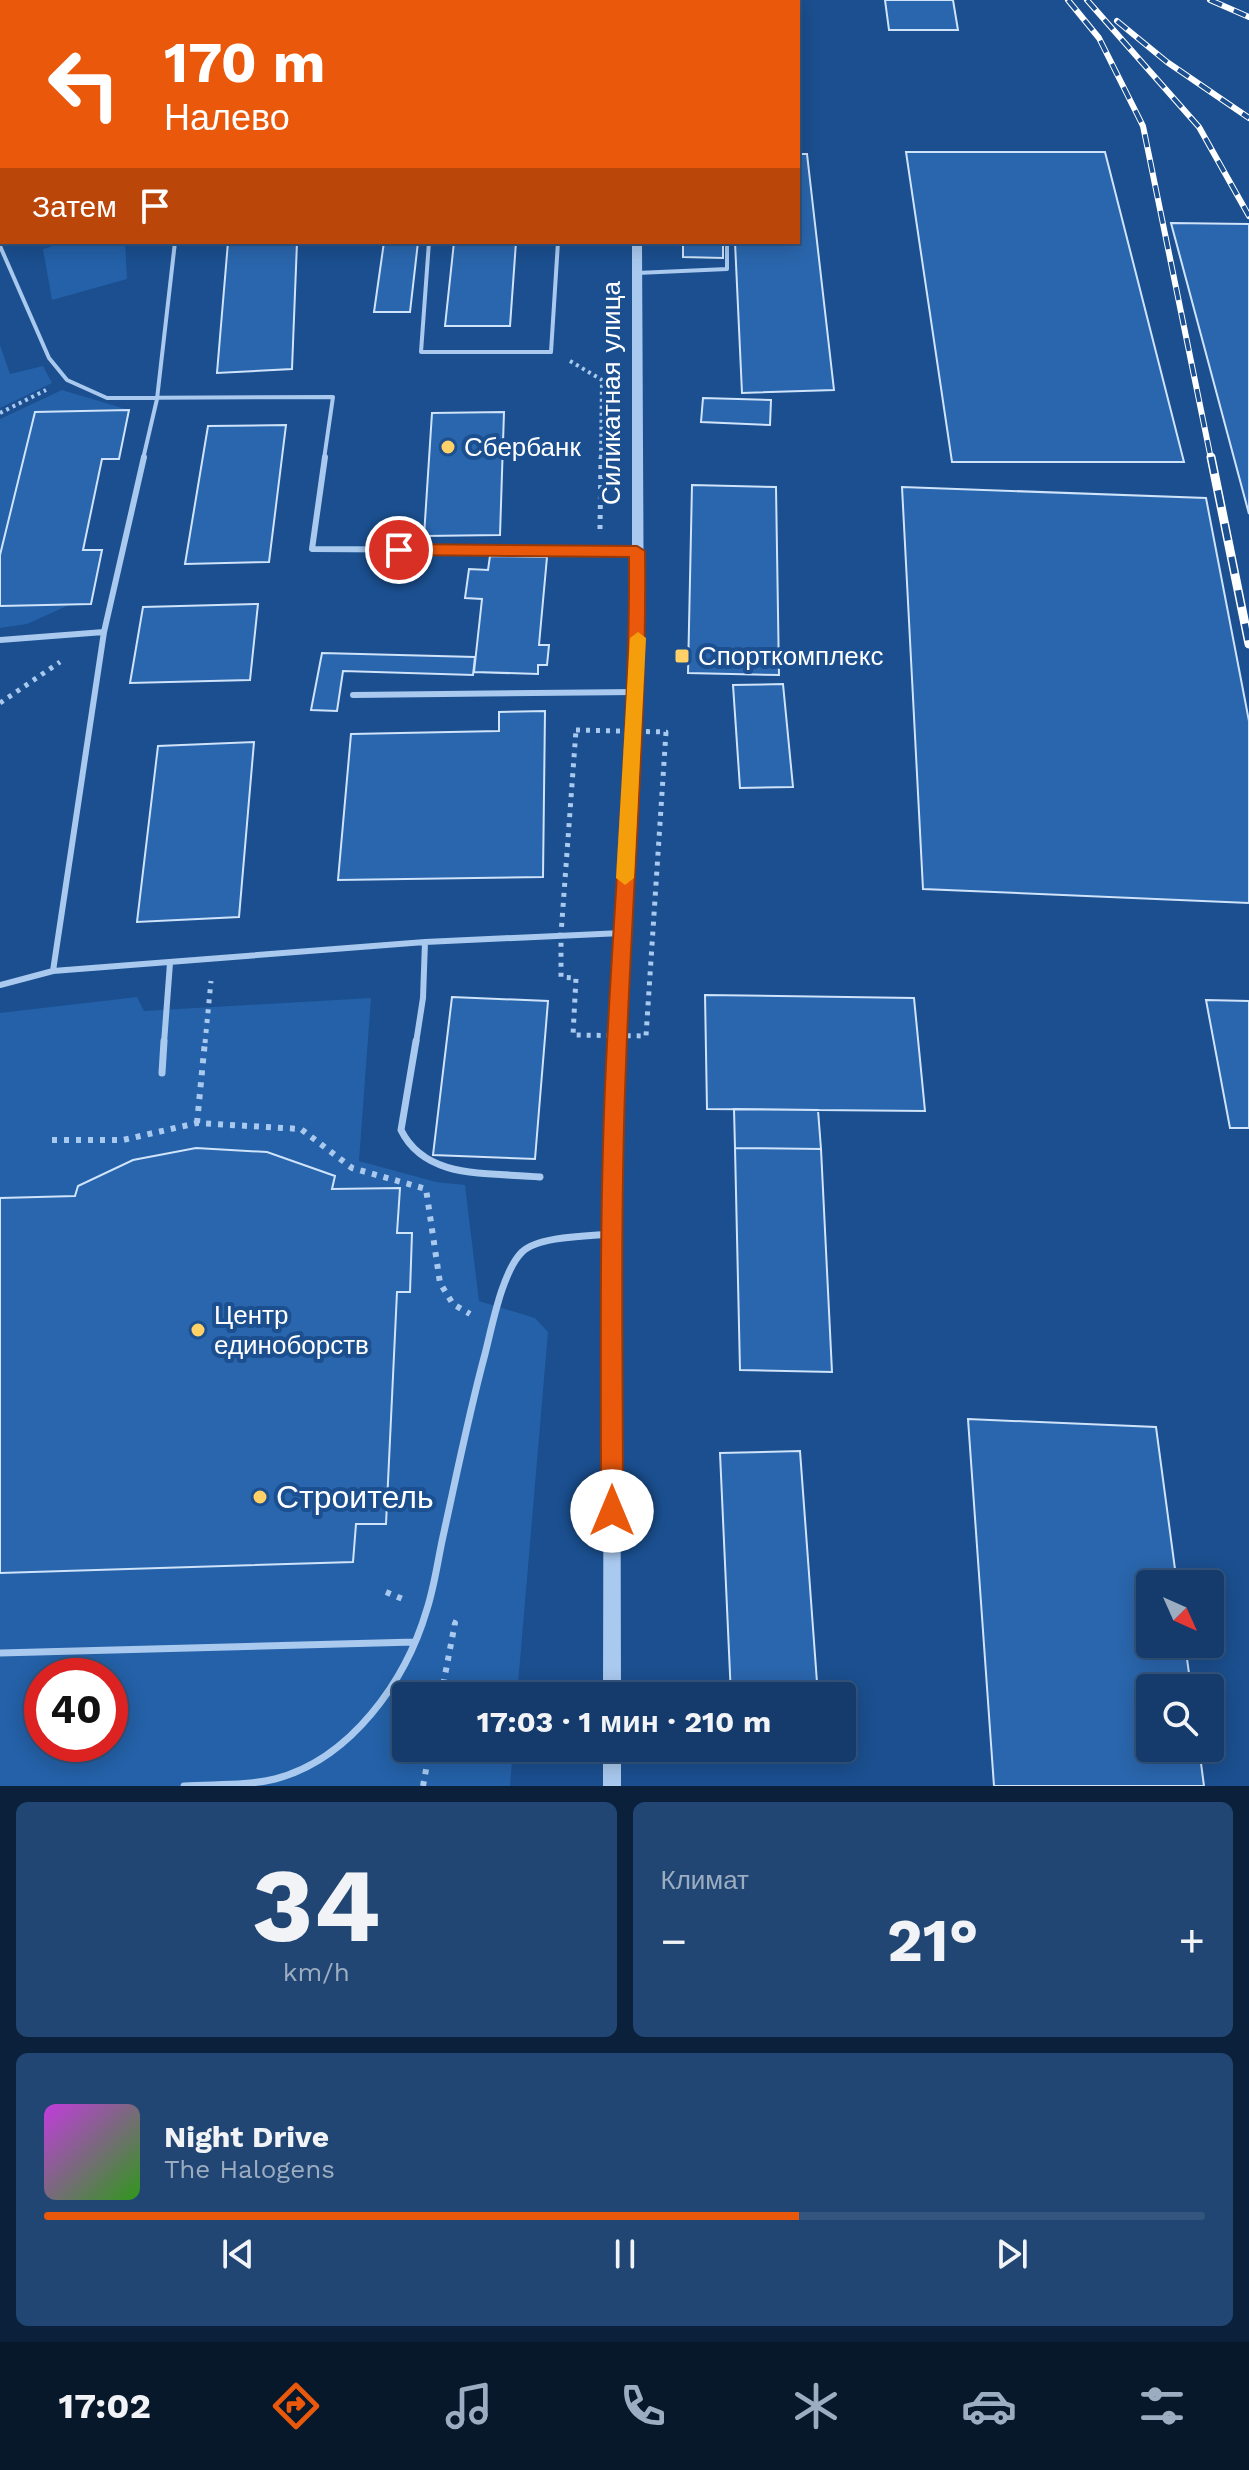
<!DOCTYPE html>
<html lang="ru">
<meta charset="utf-8">
<style>
:root{--surface:#143b6b;--page:#214673;--text:#f1f3f6;--muted:#9dadc1;--line:#33557e;--accent:#ea580c}
body{margin:0;font-family:"Work Sans",sans-serif;background:var(--page);color:var(--text);height:100vh;display:flex;flex-direction:column;font-size:30px;white-space:nowrap}
*{box-sizing:border-box;margin:0}
p{font-size:26px;color:var(--muted)}
.icon{flex:none;width:44px;height:44px;fill:none;stroke:currentColor;stroke-width:2;stroke-linecap:round;stroke-linejoin:round}
.map{position:relative;height:1786px;overflow:hidden}
.sheet{display:flex;flex-direction:column;gap:16px;padding:16px;background:#0b203b;flex:1}
.sheet>*{flex:none}
.banner{position:absolute;left:0px;top:0px;width:800px;height:244px;box-shadow:0 4px 20px #0003,0 0 0 2px var(--line);background:#ea580c;color:#fff;overflow:hidden}
.needle{width:52px;rotate:135deg}
.fabs{position:absolute;left:1136px;top:1570px;display:grid;gap:16px}
.fabs a{display:grid;place-items:center;width:88px;height:88px;border-radius:8px;background:var(--surface);box-shadow:0 4px 20px #0003,0 0 0 2px var(--line);font-size:40px}
.speed{position:absolute;left:24px;top:1658px;display:flex;gap:16px;font-size:40px;font-weight:700;text-align:center}
.speed>*{display:grid;place-content:center;width:104px;height:104px;border-radius:50%;background:var(--surface);box-shadow:0 4px 20px #0003,0 0 0 2px var(--line);line-height:1}
.speed .limit{border:12px solid #d22;background:#fff;color:#111}
.pin{position:absolute;display:grid;place-items:center;width:68px;height:68px;color:#fff;margin:-34px;border:4px solid #fff;border-radius:50%;box-shadow:0 2px 8px #0007}
.me{position:absolute;width:88px;margin:-44px;rotate:0deg;stroke-linejoin:round;filter:drop-shadow(0 0 6px #0008)}
.turn{display:flex;align-items:center;gap:28px;height:168px;padding:0 32px;font-size:36px}
.turn .icon{width:104px;height:104px;stroke-width:2.5}
.turn b{display:block;font-size:56px;line-height:68px}
.then{display:flex;align-items:center;height:76px;padding:0 32px;background:#0003;gap:16px;font-size:30px}
.big{font-size:60px;font-weight:700;line-height:1.1}
.sheet .widget{flex:1;display:flex;flex-direction:column;justify-content:center;gap:12px;min-width:0;padding:0 28px;border-radius:12px;background:var(--page)}
.sheet .dial{align-items:center;gap:0}
.dial b{font-size:104px;line-height:1}
.song{display:flex;align-items:center;gap:24px}
.cover{width:96px;height:96px;border-radius:12px;background:linear-gradient(135deg,hsl(290 70% 55%),hsl(110 70% 35%))}
.played{height:8px;border-radius:4px;background:linear-gradient(90deg,var(--accent) 65%,var(--line) 65%)}
.keys{display:flex;justify-content:space-around;direction:ltr}
.heat{display:flex;justify-content:space-between;align-items:center;font-size:44px;direction:ltr}
.sheet .tiles{flex:1;display:grid;gap:16px;grid-template-columns:1fr 1fr}
.widget:last-child{grid-column:span 2}
.trip{position:absolute;left:392px;top:1682px;width:464px;height:80px;border-radius:8px;background:var(--surface);box-shadow:0 4px 20px #0003,0 0 0 2px var(--line);font-weight:700;line-height:80px;text-align:center}
.dock{display:flex;height:128px;justify-content:space-around;align-items:center;background:#08182b;color:var(--muted)}
.dock .icon{width:56px;height:56px}
.dock .current{color:var(--accent)}
.dock b{font-size:36px;color:var(--text)}
.map>svg:first-child{display:block}
.green{fill:#2461a8;fill-rule:evenodd}
.building{fill:#2a66ad;stroke:#cfe3fa;stroke-width:2}
.lines{fill:none;stroke-linecap:round;stroke-linejoin:round}
.path-far2{stroke:#a9c9ee;stroke-width:4;stroke-dasharray:3 4;stroke-linecap:butt}
.path-far1{stroke:#a9c9ee;stroke-width:5;stroke-dasharray:4 6;stroke-linecap:butt}
.path{stroke:#a9c9ee;stroke-width:6;stroke-dasharray:5 7;stroke-linecap:butt}
.service-far2{stroke:#a9c9ee;stroke-width:4}
.service-far1{stroke:#a9c9ee;stroke-width:6}
.service{stroke:#a9c9ee;stroke-width:7}
.tertiary{fill:#a9c9ee;fill-rule:evenodd}
.rail-far1-casing{stroke:#fff;stroke-width:6}
.rail-casing{stroke:#fff;stroke-width:9}
.rail-far1{stroke:#1b4f8f;stroke-width:4;stroke-dasharray:13;stroke-linecap:butt}
.rail{stroke:#1b4f8f;stroke-width:6;stroke-dasharray:17;stroke-linecap:butt}
.route{fill:#ea580c;stroke:#983908;stroke-width:2}
.slow{fill:#f59e0b}
.poi-dot{fill:#ffd166;stroke:#1b4f8f;stroke-width:3}
.labels{text-anchor:middle;dominant-baseline:central;stroke-width:8;stroke-linejoin:round;paint-order:stroke}
.street-label{font-size:26px;fill:#fff;stroke:#1b4f8f}
.poi-label{font-size:26px;fill:#fff;stroke:#1b4f8f;text-anchor:start}
.near-poi-label{font-size:32px;fill:#fff;stroke:#1b4f8f;text-anchor:start}
</style>
<div class="map">
<svg width="1249" height="1786" viewBox="0 0 1249 1786">
<rect width="100%" height="100%" fill="#1b4f8f"/>
<path class="green" d="M66,242H125L127,279L52,300L43,249Z
M0,345L10,374L43,366L52,383L0,408Z
M62,390L129,410L35,412L0,555V419Z
M69,605L27,624L0,628V606Z
M137,997L144,1011L371,998L359,1161L436,1182L465,1185L479,1301L535,1318L548,1332L517,1696H406V1748H513L510,1786H0V1013ZM42,1676H110V1744H42Z"/>
<path class="building" d="M885,0H953L958,30H889Z
M906,152H1105L1184,462H952Z
M798,154H807L834,390L742,393L735,242H798Z
M1171,223L1249,224V514Z
M228,242H297L292,369L217,373Z
M384,242H418L410,312H374Z
M454,242H516L510,326H445Z
M683,242H723V258L683,257Z
M703,398L771,400L770,425L701,422Z
M129,410L119,459H102L83,550H102L91,604L0,606V555L35,412Z
M504,412L500,535L424,536L432,413Z
M286,425L269,562L185,564L208,426Z
M692,485L776,487L779,675L688,673Z
M902,487L1206,498L1249,721V903L923,889Z
M490,556L547,557L539,645H549L547,665H538V674L474,672L482,599L465,598L469,569L488,570Z
M258,604L250,680L130,683L143,607Z
M322,653L475,657L473,675L343,671L337,711L311,710Z
M783,684L793,787L740,788L733,685Z
M545,711L543,877L338,880L351,734L499,731V712Z
M254,742L239,917L137,922L158,746Z
M705,995L914,998L925,1111L707,1109Z
M452,997L548,1001L535,1159L433,1155Z
M1206,1000L1249,1001V1128H1230Z
M734,1109L818,1110L821,1149L735,1148Z
M196,1148L267,1152L335,1176L332,1189L400,1188L397,1233H412L410,1292H397L386,1524H356L353,1562L0,1573V1198L75,1196L78,1186L133,1160Z
M735,1148L821,1149L832,1372L740,1370Z
M968,1419L1156,1427L1177,1584H1150V1644H1185L1191,1688H1150V1748H1199L1204,1786H994Z
M800,1451L818,1696H731L720,1453Z"/>
<g class="lines">
<path class="path-far2" d="M252,2L260,0
M570,361L602,380L601,459
M0,413L46,390"/>
<path class="path-far1" d="M600,529L601,457
M0,703L60,662
M576,730L666,732L646,1036L573,1035L576,978L561,977V934Z
M205,1043L211,981"/>
<path class="path" d="M197,1123L205,1041
M52,1140H123L197,1123L301,1129L352,1168L426,1189L440,1283L453,1304L470,1314
M386,1592L405,1600
M441,1696L455,1623L447,1620
M423,1786L430,1748"/>
<path class="service-far2" d="M0,136L2,140
M429,242L421,352H551L558,242
M0,246L49,358L67,380L107,398L333,397L324,459
M637,273L727,269V242
M143,459L157,399L175,242"/>
<path class="service-far1" d="M325,457L312,549L637,551
M104,632L144,457
M0,640L104,632L53,971
M353,695L636,692
M0,985L53,971L425,942L622,933
M164,1043L170,963
M416,1043L423,998L425,942"/>
<path class="service" d="M416,1041L401,1130C426,1181 491,1172 540,1177
M162,1073L164,1041
M0,1653L415,1642
M184,1786C214,1784 246,1786 275,1779C351,1759 406,1681 427,1609C435,1584 438,1558 444,1532C457,1473 469,1413 485,1354C492,1327 502,1272 522,1252C538,1236 589,1236 611,1234"/>
<path class="tertiary" d="M533,0H543L545,2H535Z
M632,242H642L644,649L624,1037L620,1234L621,1696H603L604,1234L610,1037L632,649Z
M603,1748H621V1786H603Z"/>
<g class="rail-far1-casing">
<path id="rail-far1" d="M1068,0L1099,38L1143,126L1211,459
M1087,0L1199,127L1249,216
M1210,0L1249,17
M1117,21L1167,62L1249,118"/>
</g>
<g class="rail-casing">
<path id="rail" d="M1211,457L1249,644"/>
</g>
<use href="#rail-far1" class="rail-far1"/>
<use href="#rail" class="rail"/>
</g>
<path class="route" d="M399,544L637,546L645,551C647,722 632,893 626,1064C620,1213 623,1362 623,1511L620,1519L612,1522L604,1519L601,1511C601,1362 599,1213 606,1064C614,895 630,726 629,557L399,555L391,550Z"/>
<path class="slow" d="M638,632L646,638L634,878L625,885L616,878L630,638Z"/>
<g class="poi-dot">
<circle cx="448" cy="447" r="8"/>
<rect x="674" y="648" width="16" height="16" rx="4"/>
<circle cx="198" cy="1330" r="8"/>
<circle cx="260" cy="1497" r="8"/>
</g>
<g class="labels">
<g class="street-label">
<text transform="translate(611 393) rotate(-90)">Силикатная улица</text>
</g>
<g class="poi-label">
<text x="464" y="447">Сбербанк</text>
<text x="698" y="656">Спорткомплекс</text>
<text x="214" y="1315">Центр<tspan x="214" dy="30">единоборств</tspan></text>
</g>
<g class="near-poi-label">
<text x="276" y="1497">Строитель</text>
</g>
</g>
</svg>
<div class="fabs">
<a><svg class="needle" viewBox="-14 -14 28 28"><path d="M0-13l5 13h-10z" fill="#e53935"/><path d="M0 13l5-13h-10z" fill="#9dadc1"/></svg></a>
<a><svg class="icon" aria-label="search" viewBox="0 0 24 24"><circle cx="10" cy="10" r="6"/><path d="M15 15l6 6"/></svg></a>
</div>
<div class="speed"><div class="limit">40</div></div>
<div class="pin" style="left:399px;top:550px;background:#d93025"><svg class="icon" aria-label="arrive" viewBox="0 0 24 24"><path d="M6 21V4h12l-3 4 3 4H6"/></svg></div>
<svg class="me" style="left:612px;top:1511px" viewBox="-20 -20 40 40"><circle r="19" fill="#fff"/><path d="M0-13L10 11 0 6-10 11z" fill="#ea580c"/></svg>
<div class="trip">17:03 · 1 мин · 210 m</div>
<div class="banner">
<div class="turn"><svg class="icon" aria-label="left" viewBox="0 0 24 24"><path d="M17 20v-9H6M10 6l-5 5 5 5"/></svg><div><b>170 m</b>Налево</div></div>
<div class="then">Затем<svg class="icon" aria-label="arrive" viewBox="0 0 24 24"><path d="M6 21V4h12l-3 4 3 4H6"/></svg></div>
</div>
</div>
<section class="sheet">
<div class="tiles">
<div class="widget dial"><b>34</b><p>km/h</p></div>
<div class="widget"><p>Климат</p>
<div class="heat"><a>−</a><b class="big">21°</b><a>+</a></div>
</div>
<div class="widget">
<div class="song"><i class="cover"></i><div><b>Night Drive</b><p>The Halogens</p></div></div>
<div class="played"></div>
<div class="keys"><svg class="icon" aria-label="previous" viewBox="0 0 24 24"><path d="M18 5L8 12l10 7zM5 5v14"/></svg><svg class="icon" aria-label="pause" viewBox="0 0 24 24"><path d="M8 5v14M16 5v14"/></svg><svg class="icon" aria-label="next" viewBox="0 0 24 24"><path d="M6 5l10 7-10 7zM19 5v14"/></svg></div>
</div>
</div>
</section>
<nav class="dock">
<b>17:02</b>
<svg class="icon current" aria-label="directions" viewBox="0 0 24 24"><path d="M12 3l9 9-9 9-9-9zM9 14v-3h6M13 9l2 2-2 2"/></svg>
<svg class="icon" aria-label="music" viewBox="0 0 24 24"><path d="M9 18V5l10-2v13"/><circle cx="6" cy="18" r="3"/><circle cx="16" cy="16" r="3"/></svg>
<svg class="icon" aria-label="phone" viewBox="0 0 24 24"><path d="M5 4h4l2 5-3 2q2 4 5 5l2-3 5 2v4C11 20 4 13 5 4z"/></svg>
<svg class="icon" aria-label="climate" viewBox="0 0 24 24"><path d="M12 3v18M4 7l16 10M4 17L20 7"/></svg>
<svg class="icon" aria-label="car" viewBox="0 0 24 24"><path d="M5 17H2v-5l4-1 3-4h7l3 4 3 1v5h-3M9 17h6M6 11h13"/><circle cx="7" cy="17" r="2"/><circle cx="17" cy="17" r="2"/></svg>
<svg class="icon" aria-label="filters" viewBox="0 0 24 24"><path d="M4 7h16M4 17h16"/><circle cx="9" cy="7" r="2"/><circle cx="15" cy="17" r="2"/></svg>
</nav>
